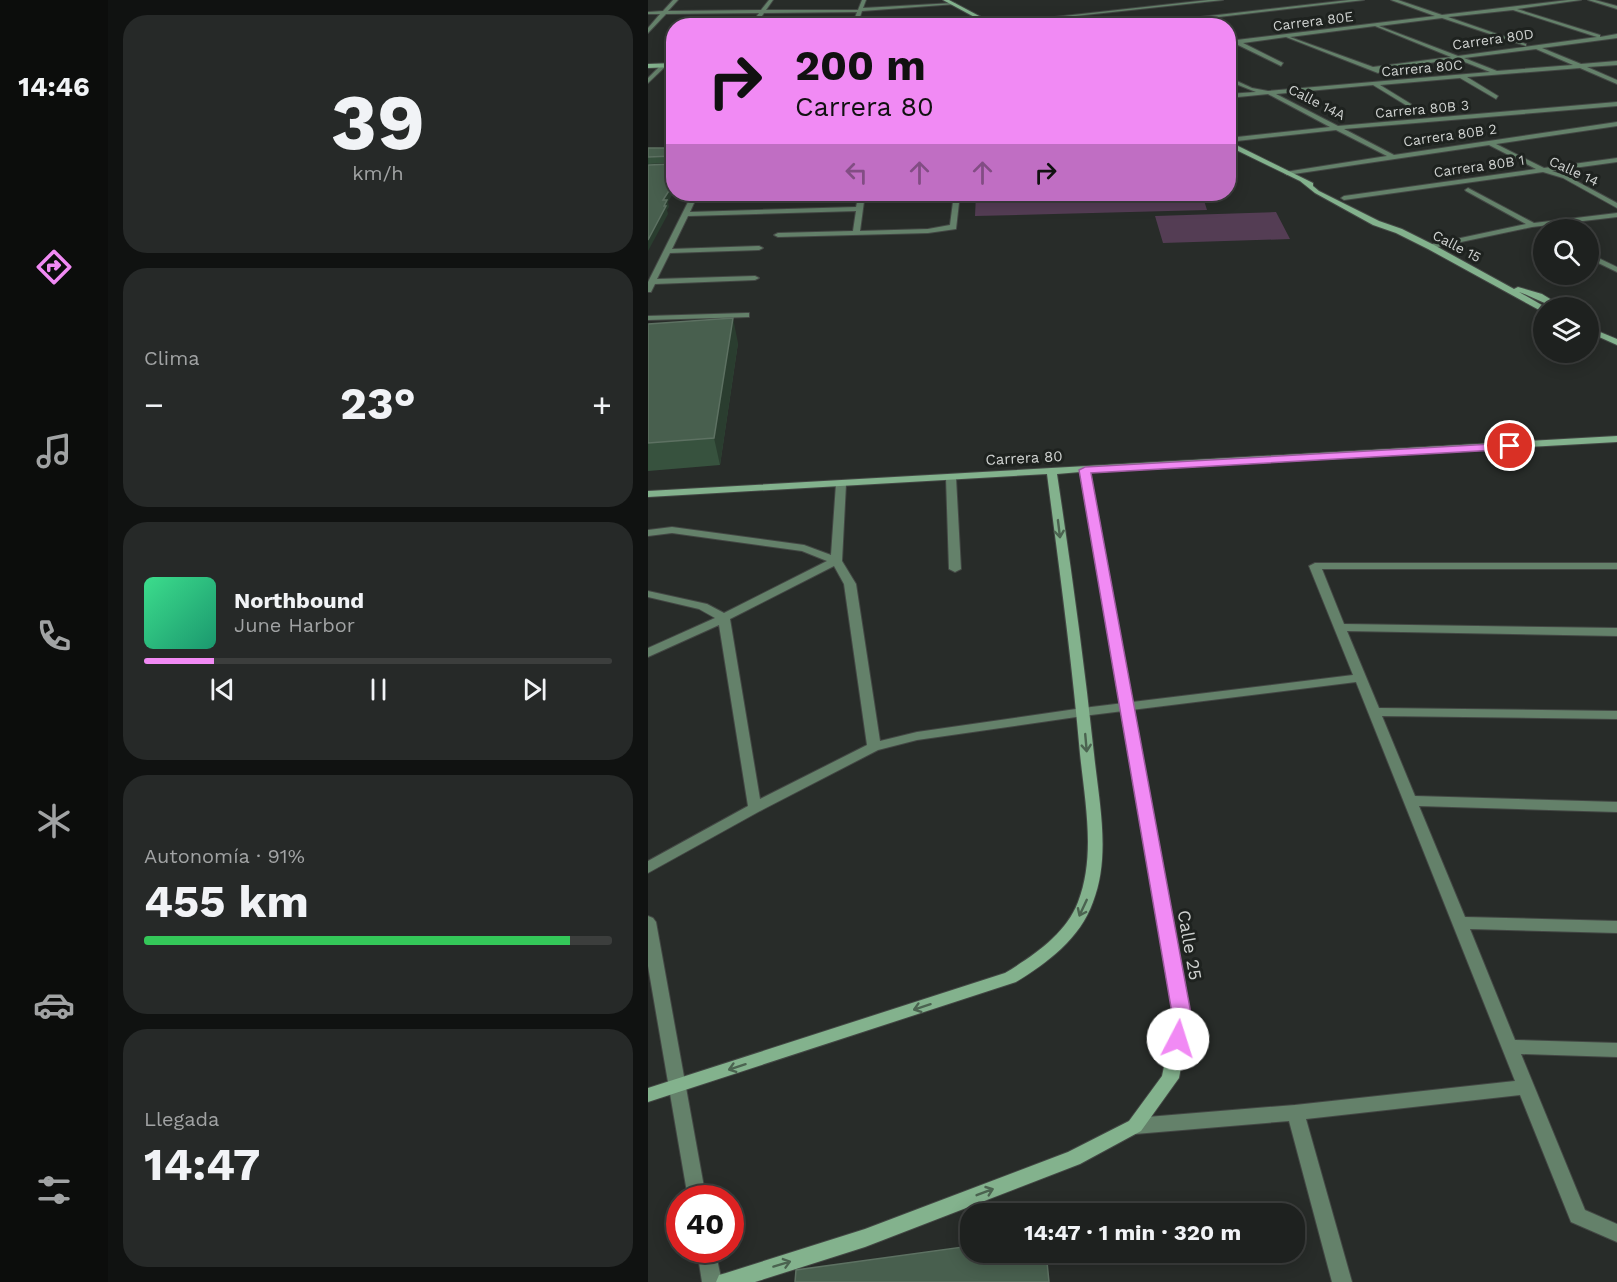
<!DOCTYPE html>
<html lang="es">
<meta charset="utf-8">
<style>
:root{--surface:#1e211f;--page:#262928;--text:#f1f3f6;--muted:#a1a3a4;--line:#3c3e3d;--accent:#f18af4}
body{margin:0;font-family:"Work Sans",sans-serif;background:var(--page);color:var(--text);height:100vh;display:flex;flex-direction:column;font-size:22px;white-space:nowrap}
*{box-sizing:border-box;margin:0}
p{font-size:20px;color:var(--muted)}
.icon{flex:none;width:33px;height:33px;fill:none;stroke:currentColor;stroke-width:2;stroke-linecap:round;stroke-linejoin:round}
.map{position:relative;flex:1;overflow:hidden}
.details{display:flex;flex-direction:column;gap:15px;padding:15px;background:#101211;width:540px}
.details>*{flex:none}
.hud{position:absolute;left:18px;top:18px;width:570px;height:183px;border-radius:24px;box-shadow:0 3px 15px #0003,0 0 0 2px var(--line);background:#f18af4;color:#111;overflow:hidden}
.fabs{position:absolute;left:885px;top:219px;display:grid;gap:12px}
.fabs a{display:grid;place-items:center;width:66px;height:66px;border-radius:50%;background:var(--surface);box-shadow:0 3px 15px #0003,0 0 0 2px var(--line);font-size:30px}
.speed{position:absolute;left:18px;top:1185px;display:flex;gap:12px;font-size:30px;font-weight:700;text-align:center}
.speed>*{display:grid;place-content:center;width:78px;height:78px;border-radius:50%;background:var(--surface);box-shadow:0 3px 15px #0003,0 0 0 2px var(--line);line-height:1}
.speed .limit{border:9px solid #d22;background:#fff;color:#111}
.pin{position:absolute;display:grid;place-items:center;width:51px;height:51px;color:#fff;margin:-26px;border:3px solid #fff;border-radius:50%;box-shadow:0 2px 6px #0007}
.me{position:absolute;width:66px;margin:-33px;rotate:5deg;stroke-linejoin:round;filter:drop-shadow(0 0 4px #0008)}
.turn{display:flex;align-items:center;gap:21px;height:126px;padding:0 30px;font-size:27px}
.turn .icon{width:78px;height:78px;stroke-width:2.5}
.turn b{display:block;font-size:42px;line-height:51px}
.lanes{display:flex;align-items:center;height:57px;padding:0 30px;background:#0003;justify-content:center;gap:30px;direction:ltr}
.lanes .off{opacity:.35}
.big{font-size:45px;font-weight:700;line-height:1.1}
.details .card{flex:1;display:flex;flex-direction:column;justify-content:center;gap:9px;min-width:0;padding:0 21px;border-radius:24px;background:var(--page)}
.details .dial{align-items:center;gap:0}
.dial b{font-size:78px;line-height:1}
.song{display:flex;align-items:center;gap:18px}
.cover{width:72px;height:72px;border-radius:9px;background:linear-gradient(135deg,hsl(150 70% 55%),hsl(160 70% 35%))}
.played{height:6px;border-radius:3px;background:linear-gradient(90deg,var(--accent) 15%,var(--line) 15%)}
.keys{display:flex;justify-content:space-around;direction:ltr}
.heat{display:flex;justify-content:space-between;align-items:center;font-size:33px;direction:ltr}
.charge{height:9px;border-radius:4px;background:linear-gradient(90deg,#34c759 91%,var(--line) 0)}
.trip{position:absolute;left:312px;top:1203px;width:345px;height:60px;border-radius:24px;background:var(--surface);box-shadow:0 3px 15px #0003,0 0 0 2px var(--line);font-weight:700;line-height:60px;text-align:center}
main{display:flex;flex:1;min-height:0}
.dock{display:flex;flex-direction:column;width:108px;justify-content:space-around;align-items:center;background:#0c0d0c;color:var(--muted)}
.dock .icon{width:42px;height:42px}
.dock .active{color:var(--accent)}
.dock b{font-size:27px;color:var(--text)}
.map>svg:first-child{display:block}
.green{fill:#543d54}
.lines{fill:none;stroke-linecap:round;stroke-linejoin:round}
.street-casing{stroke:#434744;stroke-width:2}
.secondary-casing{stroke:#434744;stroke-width:2}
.street{fill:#64816a;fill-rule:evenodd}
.secondary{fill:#83b28d;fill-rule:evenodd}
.wall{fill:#37523e}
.shaded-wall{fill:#2a3d2f}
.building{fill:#485f4e;stroke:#5d7162;stroke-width:1.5}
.oneway{stroke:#4b6350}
.route{fill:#f18af4;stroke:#9d5a9f;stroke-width:1.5}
.labels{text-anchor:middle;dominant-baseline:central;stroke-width:6;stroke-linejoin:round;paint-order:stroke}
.far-street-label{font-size:14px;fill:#cfd2d0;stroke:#1e221f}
.street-label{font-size:15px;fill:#cfd2d0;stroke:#1e221f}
.near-street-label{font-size:18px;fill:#cfd2d0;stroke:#1e221f}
</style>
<main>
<nav class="dock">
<b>14:46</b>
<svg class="icon active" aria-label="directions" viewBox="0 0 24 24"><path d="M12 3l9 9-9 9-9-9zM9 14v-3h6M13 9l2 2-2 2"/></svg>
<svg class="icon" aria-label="music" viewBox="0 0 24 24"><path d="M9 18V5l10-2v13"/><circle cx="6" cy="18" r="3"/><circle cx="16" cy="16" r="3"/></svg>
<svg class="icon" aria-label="phone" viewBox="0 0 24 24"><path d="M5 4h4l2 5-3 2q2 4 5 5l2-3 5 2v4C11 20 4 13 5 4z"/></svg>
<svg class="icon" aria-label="climate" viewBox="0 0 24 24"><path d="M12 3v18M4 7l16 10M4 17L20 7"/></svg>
<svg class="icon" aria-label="car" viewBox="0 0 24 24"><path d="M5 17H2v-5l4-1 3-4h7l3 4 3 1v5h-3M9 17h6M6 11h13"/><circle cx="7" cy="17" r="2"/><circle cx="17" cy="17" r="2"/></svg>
<svg class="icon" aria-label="filters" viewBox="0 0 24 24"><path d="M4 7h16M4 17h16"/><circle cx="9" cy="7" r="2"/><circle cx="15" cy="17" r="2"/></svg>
</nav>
<section class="details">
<div class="card dial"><b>39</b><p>km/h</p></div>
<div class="card"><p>Clima</p>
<div class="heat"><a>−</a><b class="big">23°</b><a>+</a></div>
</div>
<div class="card">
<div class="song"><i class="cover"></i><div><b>Northbound</b><p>June Harbor</p></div></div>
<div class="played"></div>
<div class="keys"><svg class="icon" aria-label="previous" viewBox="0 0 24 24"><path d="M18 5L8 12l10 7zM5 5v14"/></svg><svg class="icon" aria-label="pause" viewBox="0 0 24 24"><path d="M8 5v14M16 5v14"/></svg><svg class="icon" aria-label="next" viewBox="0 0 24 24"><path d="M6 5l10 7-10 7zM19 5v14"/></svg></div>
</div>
<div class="card"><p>Autonomía · 91%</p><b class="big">455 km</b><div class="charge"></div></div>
<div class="card"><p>Llegada</p><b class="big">14:47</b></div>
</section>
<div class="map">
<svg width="969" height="1282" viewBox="0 0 969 1282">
<rect width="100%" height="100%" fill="#282c29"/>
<path class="green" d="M328,194H554L559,210L327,216Z
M628,212L642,239L515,243L507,216Z"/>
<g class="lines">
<g class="street-casing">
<path id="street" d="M25,0H30L20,11L113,10L121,0H125L118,10H210L214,0H218L215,8L306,3L308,4L214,11L209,26H204L209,12L116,13L107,26H102L111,13L18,14L0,33V28L12,14H0V12L15,11Z
M560,0H575L344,25L342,24Z
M701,0H716L494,26H474Z
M743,0H750L794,15L920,0H933L869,9L952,35V37L969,34V38L894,48L933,64L969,61V65L939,67L969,80V84L932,68L819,77L850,96L848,99L812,78L732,85L763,104L761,107L725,85L628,94L690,126L969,102V106L696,129L746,155L969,122V126L848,144L896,168L969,158V162L904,171L919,176L969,203V208L915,178L895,172L696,200L693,198L696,196L888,169L841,145L639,175L636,173L637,172L739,156L688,130L580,142V138L682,127L620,94L580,98V94L608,92L580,81V77L604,88L620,91L842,72L809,59L732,70L733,71L730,73L638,37L595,43L635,63L633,66L588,44H580V41L787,16ZM865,10L949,37L810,56L731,26L794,18L878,46V44L800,17ZM727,26L803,57L725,67L642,37ZM888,49L925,65L849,71L816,58Z
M940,0H947L969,6V9Z
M14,64L19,65L0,83V78Z
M820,188L886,223L969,213V217L884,227L780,249V245L878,224L818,191L817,190Z
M44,194H50L42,212L208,207L211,194H217L212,231L280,229L302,225L306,194H312L308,229L280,233L130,237L126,235L130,233L205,231L208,211L40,216L24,249L111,246L115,248L111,250L22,253L9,279L107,276L111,278L107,280L7,284L3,292H0V282Z
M940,253L969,267V272L940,258Z
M98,313H101V317L0,320V316Z
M303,475L308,478L313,569L307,572L301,569L298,478Z
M193,481L198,484L194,561L208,584L232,741L269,732L435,708L705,675L661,566L667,563H969V569H674L696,624L969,628V636L699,631L731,708L969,711V719L734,716L767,796L969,802V812L771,806L817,917L969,921V933L822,929L867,1040L969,1043V1057L873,1054L937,1210L969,1224V1242L923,1222L872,1095L658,1119L704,1282H684L641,1121L487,1134L481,1131L478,1126L481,1121L487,1118L647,1105L867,1081L708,682L435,716L269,740L230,750L112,811L0,873V861L100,806L71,625L0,657V648L67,618L51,609L0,597V591L59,604L76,613L179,561L154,551L24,533L0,536V530L24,527L156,545L183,555L188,484ZM186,566L196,584L219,745L112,799L82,619Z
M0,916L5,918L8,922L58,1198H40L0,966Z
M49,1250H67L74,1282H54Z"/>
</g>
<g class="secondary-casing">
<path id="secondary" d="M295,0H301L350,26H343Z
M26,63V67L0,68V64Z
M580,141L665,183V186L671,191L731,221L754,229L786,245L866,289L870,287L894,294L917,308C901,308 886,297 871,292L899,308H896V311H893L780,249L748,233L725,225L667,193L652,181L580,146Z
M940,327L969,339V345L940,332Z
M969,436V442L442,472L542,1019L531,1078L493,1131L432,1164L217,1247L107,1282H68L71,1275L78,1273L217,1229L420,1152L481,1121L514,1076L526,1019L432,472L409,474C423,567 436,660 446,754C451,802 463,856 445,902C432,939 399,963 368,982L0,1102V1088L357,973C385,956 418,934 430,902C448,856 437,802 432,754C424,660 411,567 399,474L0,497V491Z"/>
</g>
<use href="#street" class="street"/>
<use href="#secondary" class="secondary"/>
</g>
<path class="wall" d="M26,143V163L0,164V148H22Z
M0,324L90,343L72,465L0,471Z"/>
<path class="shaded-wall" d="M26,183V192L20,202L21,207L19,210L20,214L0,251V240L15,200Z
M85,318L90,343L72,465L66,438Z"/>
<path class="building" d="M26,143V160L25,156L0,157V148H22Z
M26,164V183L15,200H19L16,206H18L0,240V165Z
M85,318L66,438L0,443V324Z
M322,1246V1252H398L401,1282H147L148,1270Z"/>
<defs><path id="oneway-shaft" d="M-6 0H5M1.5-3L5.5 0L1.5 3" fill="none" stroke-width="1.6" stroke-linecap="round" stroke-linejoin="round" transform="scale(1.5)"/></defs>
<g class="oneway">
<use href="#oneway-shaft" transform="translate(411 529) rotate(83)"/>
<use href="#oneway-shaft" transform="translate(438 743) rotate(85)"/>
<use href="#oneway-shaft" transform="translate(435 908) rotate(115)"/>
<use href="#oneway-shaft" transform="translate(274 1007) rotate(162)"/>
<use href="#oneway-shaft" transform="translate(89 1067) rotate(162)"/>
<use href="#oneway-shaft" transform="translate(337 1192) rotate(-21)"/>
<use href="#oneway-shaft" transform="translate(134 1264) rotate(-17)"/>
</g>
<path class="route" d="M862,443L866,444V449L443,473L544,1019L537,1044L530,1046L524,1044L521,1039L525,1019L431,470L437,467Z"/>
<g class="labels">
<g class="far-street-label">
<text transform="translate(665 21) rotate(-7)">Carrera 80E</text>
<text transform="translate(845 39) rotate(-8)">Carrera 80D</text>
<text transform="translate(774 68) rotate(-5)">Carrera 80C</text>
<text transform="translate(669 102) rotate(27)">Calle 14A</text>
<text transform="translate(774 109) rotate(-5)">Carrera 80B 3</text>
<text transform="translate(802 135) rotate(-8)">Carrera 80B 2</text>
<text transform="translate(831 166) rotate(-8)">Carrera 80B 1</text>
<text transform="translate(926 171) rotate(25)">Calle 14</text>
<text transform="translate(809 246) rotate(28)">Calle 15</text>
</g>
<g class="street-label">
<text transform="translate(376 458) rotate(-3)">Carrera 80</text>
</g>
<g class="near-street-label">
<text transform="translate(542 945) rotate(80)">Calle 25</text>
</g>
</g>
</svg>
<div class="fabs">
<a><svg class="icon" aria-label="search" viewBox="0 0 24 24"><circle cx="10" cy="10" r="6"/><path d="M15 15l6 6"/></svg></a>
<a><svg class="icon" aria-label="layers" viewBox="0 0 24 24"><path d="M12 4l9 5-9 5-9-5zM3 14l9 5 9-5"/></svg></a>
</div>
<div class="speed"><div class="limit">40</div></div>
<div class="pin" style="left:862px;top:446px;background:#d93025"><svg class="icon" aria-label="arrive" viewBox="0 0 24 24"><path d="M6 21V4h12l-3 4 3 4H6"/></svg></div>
<svg class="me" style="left:530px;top:1039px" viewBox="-20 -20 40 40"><circle r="19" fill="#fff"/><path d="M0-13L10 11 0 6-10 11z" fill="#f18af4"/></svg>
<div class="trip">14:47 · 1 min · 320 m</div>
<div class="hud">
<div class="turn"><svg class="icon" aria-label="right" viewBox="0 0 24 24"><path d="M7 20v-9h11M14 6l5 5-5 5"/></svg><div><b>200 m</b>Carrera 80</div></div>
<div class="lanes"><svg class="icon off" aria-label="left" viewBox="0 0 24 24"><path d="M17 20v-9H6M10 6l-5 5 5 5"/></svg><svg class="icon off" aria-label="ahead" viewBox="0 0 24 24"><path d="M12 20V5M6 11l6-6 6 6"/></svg><svg class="icon off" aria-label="ahead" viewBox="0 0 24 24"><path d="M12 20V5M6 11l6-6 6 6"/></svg><svg class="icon" aria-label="right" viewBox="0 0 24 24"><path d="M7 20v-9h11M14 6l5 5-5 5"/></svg></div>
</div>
</div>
</main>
